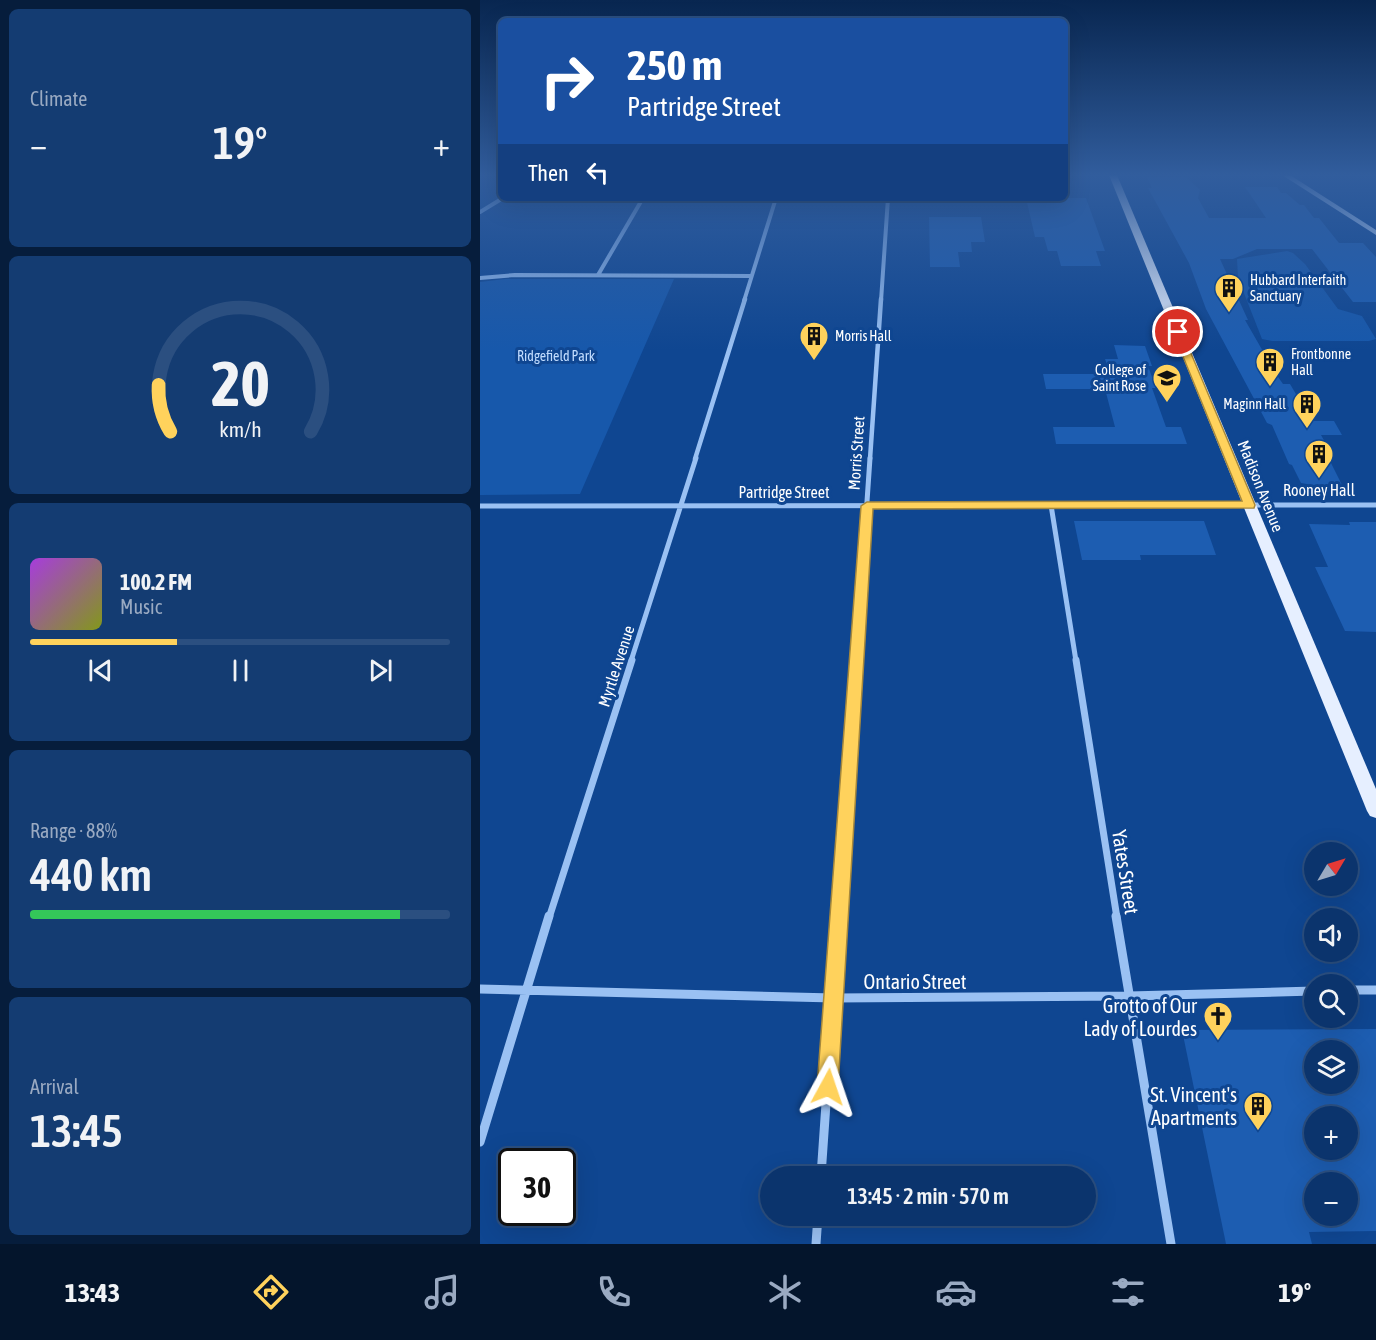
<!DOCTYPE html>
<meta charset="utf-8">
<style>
:root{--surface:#0b346d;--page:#143c72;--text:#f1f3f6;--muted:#9aaac2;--line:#2b4f80;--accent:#ffd25c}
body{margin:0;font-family:"Asap Condensed",sans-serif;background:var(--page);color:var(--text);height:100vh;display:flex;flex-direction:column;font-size:22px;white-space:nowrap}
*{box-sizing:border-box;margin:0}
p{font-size:20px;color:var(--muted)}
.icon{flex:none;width:33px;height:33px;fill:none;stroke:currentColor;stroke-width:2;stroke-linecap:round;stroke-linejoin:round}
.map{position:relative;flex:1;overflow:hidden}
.details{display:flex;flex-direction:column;gap:9px;padding:9px;background:#061d3c;width:480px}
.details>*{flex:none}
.guide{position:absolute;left:18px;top:18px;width:570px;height:183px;border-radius:9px;box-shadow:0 6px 24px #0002,0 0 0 2px var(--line);background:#1a4fa0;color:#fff;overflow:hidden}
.needle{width:39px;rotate:52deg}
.fabs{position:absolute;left:824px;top:842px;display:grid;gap:12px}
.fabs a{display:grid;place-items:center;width:54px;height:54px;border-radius:50%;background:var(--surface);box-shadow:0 6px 24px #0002,0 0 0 2px var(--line);font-size:30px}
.speed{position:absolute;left:18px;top:1148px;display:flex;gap:12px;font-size:30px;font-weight:700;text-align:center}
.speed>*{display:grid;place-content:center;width:78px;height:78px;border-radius:50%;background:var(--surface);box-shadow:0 6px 24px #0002,0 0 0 2px var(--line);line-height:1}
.speed .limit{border:3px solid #111;border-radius:9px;background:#fff;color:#111}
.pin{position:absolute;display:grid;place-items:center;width:51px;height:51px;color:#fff;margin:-26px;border:3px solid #fff;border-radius:50%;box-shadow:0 2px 6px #0007}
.me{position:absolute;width:66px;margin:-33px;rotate:5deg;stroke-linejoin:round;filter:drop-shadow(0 0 4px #0008)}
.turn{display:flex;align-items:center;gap:21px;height:126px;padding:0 30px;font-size:27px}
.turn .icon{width:78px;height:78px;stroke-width:2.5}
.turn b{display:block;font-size:42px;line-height:51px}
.then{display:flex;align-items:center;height:57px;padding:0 30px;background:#0003;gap:12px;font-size:22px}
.big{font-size:45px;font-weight:600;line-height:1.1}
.details .tile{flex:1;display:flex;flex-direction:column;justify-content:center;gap:9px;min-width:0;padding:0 21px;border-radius:9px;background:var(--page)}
.details .dial{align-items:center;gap:0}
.dial svg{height:156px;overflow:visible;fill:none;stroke:var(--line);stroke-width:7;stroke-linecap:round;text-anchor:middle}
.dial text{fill:var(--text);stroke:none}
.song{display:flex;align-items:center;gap:18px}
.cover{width:72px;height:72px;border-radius:9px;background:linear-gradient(135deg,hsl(280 70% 55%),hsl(70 70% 35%))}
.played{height:6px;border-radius:3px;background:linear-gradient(90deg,var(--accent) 35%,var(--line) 35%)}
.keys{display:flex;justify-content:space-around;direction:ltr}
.heat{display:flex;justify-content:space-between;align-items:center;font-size:33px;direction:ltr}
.charge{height:9px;border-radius:4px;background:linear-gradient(90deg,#34c759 88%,var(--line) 0)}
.trip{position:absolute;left:280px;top:1166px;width:336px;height:60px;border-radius:30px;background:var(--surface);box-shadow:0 6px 24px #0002,0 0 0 2px var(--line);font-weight:600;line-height:60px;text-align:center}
.tabs{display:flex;height:96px;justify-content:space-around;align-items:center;background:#04152c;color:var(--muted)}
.tabs .icon{width:42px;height:42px}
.tabs .active{color:var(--accent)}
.tabs b{font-size:27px;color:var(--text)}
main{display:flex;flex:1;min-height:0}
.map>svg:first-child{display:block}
.green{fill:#1758ab}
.building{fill:#1d5db1;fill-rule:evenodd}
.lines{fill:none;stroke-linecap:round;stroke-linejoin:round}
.street-far4{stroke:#9ac1f3;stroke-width:4}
.street-far3{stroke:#9ac1f3;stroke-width:4.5}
.street-far2{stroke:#9ac1f3;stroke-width:5}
.street-far1{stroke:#9ac1f3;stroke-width:7}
.street{stroke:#9ac1f3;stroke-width:9}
.secondary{fill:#c9dffd;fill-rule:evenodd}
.primary{fill:#e6efff;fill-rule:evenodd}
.route{fill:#ffd25c;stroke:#a6883c;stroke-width:1.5}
.labels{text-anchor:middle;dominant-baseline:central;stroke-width:6;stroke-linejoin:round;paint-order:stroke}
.far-poi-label{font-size:14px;fill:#fff;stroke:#0f4691;text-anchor:start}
.far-park-label{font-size:14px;fill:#c1dcfe;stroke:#0f4691}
.street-label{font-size:16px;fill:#fff;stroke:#0f4691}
.poi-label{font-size:16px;fill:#fff;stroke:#0f4691}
.near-street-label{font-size:20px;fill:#fff;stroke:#0f4691}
.near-poi-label{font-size:20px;fill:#fff;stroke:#0f4691;text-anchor:end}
</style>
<main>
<section class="details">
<div class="tile"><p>Climate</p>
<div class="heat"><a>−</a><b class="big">19°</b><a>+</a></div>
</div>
<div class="tile dial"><svg viewBox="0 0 100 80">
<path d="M14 69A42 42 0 1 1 86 69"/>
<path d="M14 69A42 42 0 0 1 8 45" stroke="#ffd25c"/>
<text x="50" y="56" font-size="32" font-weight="700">20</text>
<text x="50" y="72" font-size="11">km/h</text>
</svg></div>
<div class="tile">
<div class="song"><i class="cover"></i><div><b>100.2 FM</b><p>Music</p></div></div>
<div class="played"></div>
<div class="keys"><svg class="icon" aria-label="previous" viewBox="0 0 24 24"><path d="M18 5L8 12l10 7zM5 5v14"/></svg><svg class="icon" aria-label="pause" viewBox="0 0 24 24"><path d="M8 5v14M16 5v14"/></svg><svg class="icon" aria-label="next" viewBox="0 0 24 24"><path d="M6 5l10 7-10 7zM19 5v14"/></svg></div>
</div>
<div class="tile"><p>Range · 88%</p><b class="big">440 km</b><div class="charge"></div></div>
<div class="tile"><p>Arrival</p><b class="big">13:45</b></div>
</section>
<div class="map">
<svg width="896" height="1244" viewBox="0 0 896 1244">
<rect width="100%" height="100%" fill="#0f4691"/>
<path class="green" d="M807,251L813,253L825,264L858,309L882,316L896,339L889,341H792L782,339L758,278L757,259Z
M25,279H194L100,494L0,495V282Z"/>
<path class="building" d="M667,177H706L720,190L718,198L729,218H786L765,187H797L801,193H806L820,205H824L834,218H839L859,243H883L896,257V302H873L832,249H777L753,259H740L768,320H765L796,374L803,384H810L832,421H854L862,435H841L851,453H846L863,487H828L827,484L821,483L812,465L809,464L792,425L787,423L726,309L709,263L668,188H672Z
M546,198H606L625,251H616L621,266H581L577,251H568L564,237H555Z
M449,217H501L505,242H491L492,252H478L480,267H450Z
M634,345L665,346L672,366H668L676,388H672L686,427H701L707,444H576L573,427H635L625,389H566L563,374H630L625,359H638Z
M594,521H724L736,555H660L661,560H602Z
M869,522H896V632L865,631L835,567H848L829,524L870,525Z
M896,1029V1231L829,1232L832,1244H746L702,1030ZM834,1050H867V1083H834ZM834,1116H867V1149H834ZM834,1182H867V1215H834Z"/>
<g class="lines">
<path class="street-far4" d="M0,212L23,198
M118,275L163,198
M0,278L35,275L271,276
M264,301L296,198
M401,301L408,198"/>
<path class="street-far3" d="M215,459L265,299
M390,459L401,299"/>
<path class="street-far2" d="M571,505L596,661
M0,506L896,505
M151,661L216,458
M376,661L390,458"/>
<path class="street-far1" d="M596,660L637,918
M69,918L152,660
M359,918L376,660"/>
<path class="street" d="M636,916L691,1244
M0,989L354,998L649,996L834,991
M867,990H896
M0,1142L69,916
M341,1176L359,916
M336,1244L338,1215"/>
<path class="secondary" d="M802,175H810L896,230V235Z"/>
<path class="primary" d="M629,175H637L896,789V818L890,816L887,811Z"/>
</g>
<linearGradient id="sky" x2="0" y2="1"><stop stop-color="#082650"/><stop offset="0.5" stop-color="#315d9d"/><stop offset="1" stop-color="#315d9d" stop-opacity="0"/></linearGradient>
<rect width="896" height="350" fill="url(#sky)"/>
<path class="route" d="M695,330L702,332L775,505L774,508L393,509L358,1087L355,1094L348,1097L340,1094L337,1087L381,506L387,502L762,501L693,332Z"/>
<defs>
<g id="building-pin" transform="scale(1.5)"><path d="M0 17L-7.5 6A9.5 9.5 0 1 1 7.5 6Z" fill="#ffd25c" stroke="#0f4691"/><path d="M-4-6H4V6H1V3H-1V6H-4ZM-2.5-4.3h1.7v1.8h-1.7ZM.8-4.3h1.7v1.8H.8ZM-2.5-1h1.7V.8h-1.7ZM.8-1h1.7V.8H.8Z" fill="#111"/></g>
<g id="university-pin" transform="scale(1.5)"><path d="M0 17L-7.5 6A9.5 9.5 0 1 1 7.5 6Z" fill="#ffd25c" stroke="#0f4691"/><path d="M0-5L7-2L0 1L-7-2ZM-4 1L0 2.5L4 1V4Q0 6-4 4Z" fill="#111"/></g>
<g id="church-pin" transform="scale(1.5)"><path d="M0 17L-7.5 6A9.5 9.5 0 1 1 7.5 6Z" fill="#ffd25c" stroke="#0f4691"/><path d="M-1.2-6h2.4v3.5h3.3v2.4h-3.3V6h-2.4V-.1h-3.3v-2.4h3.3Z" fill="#111"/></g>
</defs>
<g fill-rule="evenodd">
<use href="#building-pin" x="749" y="288"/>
<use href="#building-pin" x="334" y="336"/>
<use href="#building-pin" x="790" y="362"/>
<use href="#university-pin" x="687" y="378"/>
<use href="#building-pin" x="827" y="404"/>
<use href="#building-pin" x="839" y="454"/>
<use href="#church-pin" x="738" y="1016"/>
<use href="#building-pin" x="778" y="1106"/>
</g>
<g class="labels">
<g class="far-poi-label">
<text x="770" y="280">Hubbard Interfaith<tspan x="770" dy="16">Sanctuary</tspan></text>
<text x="355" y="336">Morris Hall</text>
<text x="811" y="354">Frontbonne<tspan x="811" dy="16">Hall</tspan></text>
<text x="666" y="370" text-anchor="end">College of<tspan x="666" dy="16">Saint Rose</tspan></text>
<text x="806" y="404" text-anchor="end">Maginn Hall</text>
</g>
<g class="far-park-label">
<text x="76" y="356">Ridgefield Park</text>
</g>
<g class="street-label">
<text transform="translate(376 453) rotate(-86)">Morris Street</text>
<text transform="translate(781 486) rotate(68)">Madison Avenue</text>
<text x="304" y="492">Partridge Street</text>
<text transform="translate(136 666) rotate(-72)">Myrtle Avenue</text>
</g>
<g class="poi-label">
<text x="839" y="490">Rooney Hall</text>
</g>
<g class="near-street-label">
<text transform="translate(646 872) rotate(81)">Yates Street</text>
<text x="435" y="981">Ontario Street</text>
</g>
<g class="near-poi-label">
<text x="717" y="1005">Grotto of Our<tspan x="717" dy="23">Lady of Lourdes</tspan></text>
<text x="757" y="1094">St. Vincent's<tspan x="757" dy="23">Apartments</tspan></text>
</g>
</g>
</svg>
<div class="fabs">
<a><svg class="needle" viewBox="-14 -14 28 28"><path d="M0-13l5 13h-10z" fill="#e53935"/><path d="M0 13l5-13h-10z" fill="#9aaac2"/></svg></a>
<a><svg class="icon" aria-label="sound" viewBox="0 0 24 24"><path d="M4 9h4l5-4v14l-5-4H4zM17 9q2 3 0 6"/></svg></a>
<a><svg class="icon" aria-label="search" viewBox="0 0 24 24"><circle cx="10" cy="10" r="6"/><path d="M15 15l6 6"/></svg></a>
<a><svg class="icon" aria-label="layers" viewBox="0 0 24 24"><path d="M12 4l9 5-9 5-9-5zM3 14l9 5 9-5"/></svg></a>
<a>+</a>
<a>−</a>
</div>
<div class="speed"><div class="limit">30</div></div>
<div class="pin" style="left:698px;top:332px;background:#d93025"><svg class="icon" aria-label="arrive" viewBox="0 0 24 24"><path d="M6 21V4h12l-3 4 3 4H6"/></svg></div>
<svg class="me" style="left:348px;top:1087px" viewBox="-20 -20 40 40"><path d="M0-17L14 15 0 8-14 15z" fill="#ffd25c" stroke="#fff" stroke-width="4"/></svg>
<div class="trip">13:45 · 2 min · 570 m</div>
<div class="guide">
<div class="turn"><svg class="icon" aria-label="right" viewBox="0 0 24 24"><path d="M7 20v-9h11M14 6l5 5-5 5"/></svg><div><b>250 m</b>Partridge Street</div></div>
<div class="then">Then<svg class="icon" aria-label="left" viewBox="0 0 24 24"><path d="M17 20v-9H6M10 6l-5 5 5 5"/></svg></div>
</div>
</div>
</main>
<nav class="tabs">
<b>13:43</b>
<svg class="icon active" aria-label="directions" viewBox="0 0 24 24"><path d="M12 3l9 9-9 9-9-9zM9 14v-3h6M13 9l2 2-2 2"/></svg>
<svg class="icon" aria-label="music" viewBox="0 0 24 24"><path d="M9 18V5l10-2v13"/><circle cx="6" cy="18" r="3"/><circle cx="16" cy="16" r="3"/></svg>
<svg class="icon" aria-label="phone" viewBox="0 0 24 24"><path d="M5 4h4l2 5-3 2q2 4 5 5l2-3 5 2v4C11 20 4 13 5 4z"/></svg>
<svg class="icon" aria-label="climate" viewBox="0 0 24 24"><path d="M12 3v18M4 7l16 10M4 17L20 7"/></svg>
<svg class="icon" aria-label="car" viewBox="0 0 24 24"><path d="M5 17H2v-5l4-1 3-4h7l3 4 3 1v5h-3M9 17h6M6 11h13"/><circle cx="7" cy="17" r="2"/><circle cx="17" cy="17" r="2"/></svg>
<svg class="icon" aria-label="filters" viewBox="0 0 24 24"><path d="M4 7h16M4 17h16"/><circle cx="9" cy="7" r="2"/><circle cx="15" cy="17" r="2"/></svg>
<b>19°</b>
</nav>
